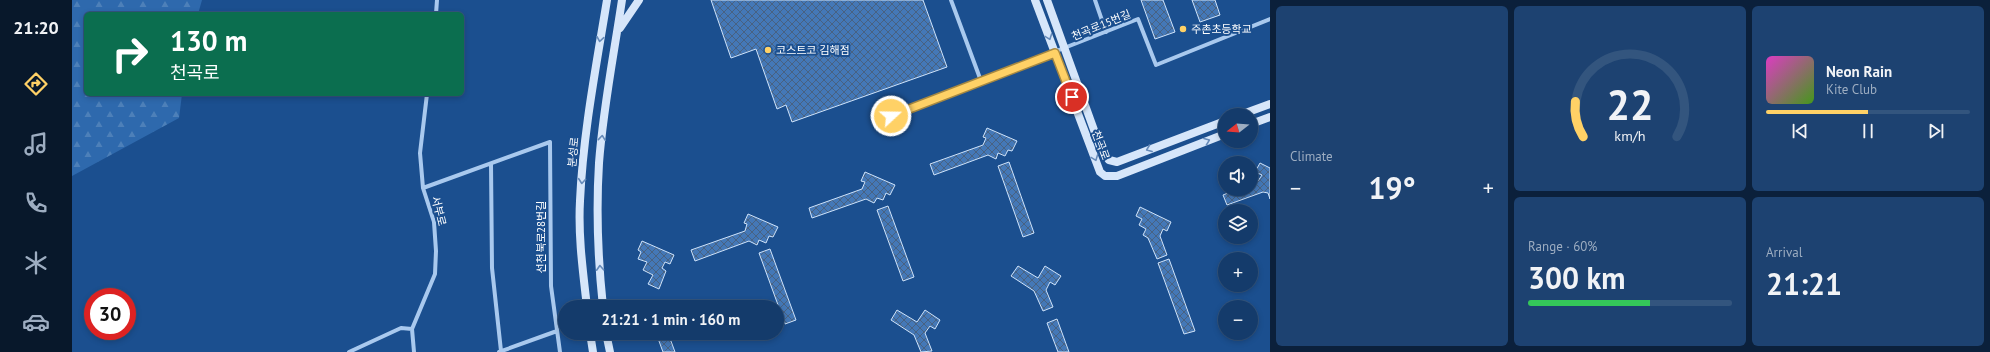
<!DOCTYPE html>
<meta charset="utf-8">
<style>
:root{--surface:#143b6b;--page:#1d4271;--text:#f1f3f6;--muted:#9dadc1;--line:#33557e;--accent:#ffd166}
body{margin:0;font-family:"PT Sans","Noto Sans KR",sans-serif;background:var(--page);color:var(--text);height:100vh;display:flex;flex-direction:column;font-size:15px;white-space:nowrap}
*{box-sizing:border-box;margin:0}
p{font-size:13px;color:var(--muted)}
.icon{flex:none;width:22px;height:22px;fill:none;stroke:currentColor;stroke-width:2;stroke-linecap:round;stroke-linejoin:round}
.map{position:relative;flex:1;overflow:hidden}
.details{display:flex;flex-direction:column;gap:6px;padding:6px;background:#0b203b;width:720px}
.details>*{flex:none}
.banner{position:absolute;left:12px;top:12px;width:380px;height:84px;border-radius:6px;box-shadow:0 2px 6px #0003,0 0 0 1px var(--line);background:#0b6e4f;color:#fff;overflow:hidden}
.needle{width:26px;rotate:253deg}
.controls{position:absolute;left:1146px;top:108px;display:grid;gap:8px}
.controls a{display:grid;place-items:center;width:40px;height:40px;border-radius:50%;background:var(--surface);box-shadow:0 2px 6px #0003,0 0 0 1px var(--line);font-size:20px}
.speed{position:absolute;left:12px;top:288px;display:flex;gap:8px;font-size:20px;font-weight:700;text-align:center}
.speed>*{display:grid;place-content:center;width:52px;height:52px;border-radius:50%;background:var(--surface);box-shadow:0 2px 6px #0003,0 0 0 1px var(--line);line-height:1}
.speed .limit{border:6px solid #d22;background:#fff;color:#111}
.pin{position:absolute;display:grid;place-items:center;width:34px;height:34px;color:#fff;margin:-17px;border:2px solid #fff;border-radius:50%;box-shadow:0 1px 4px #0007}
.me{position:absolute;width:44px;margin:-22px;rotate:69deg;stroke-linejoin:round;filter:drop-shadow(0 0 3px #0008)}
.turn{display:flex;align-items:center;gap:14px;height:84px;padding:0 20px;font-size:18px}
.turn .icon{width:52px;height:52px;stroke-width:2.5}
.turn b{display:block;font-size:28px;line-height:34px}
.big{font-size:30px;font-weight:700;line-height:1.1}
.details .card{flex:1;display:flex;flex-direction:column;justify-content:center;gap:6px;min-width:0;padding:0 14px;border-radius:6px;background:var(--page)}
.details .dial{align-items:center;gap:0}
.dial svg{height:104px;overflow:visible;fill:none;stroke:var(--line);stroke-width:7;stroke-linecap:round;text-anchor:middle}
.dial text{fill:var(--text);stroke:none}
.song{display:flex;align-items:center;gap:12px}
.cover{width:48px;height:48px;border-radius:6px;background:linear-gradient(135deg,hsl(310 70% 55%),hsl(100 70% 35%))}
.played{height:4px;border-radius:2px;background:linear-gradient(90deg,var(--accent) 50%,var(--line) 50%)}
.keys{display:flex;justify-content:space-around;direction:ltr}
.heat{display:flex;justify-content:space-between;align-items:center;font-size:22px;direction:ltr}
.charge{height:6px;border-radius:3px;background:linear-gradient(90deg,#34c759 60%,var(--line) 0)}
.details .tiles{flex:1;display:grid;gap:6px;grid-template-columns:repeat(3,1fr)}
.card:first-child{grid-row:span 2}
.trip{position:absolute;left:486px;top:300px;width:226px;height:40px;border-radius:20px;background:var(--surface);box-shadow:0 2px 6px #0003,0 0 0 1px var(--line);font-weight:700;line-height:40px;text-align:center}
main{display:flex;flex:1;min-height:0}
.dock{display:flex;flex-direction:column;width:72px;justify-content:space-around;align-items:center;background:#08182b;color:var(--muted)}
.dock .icon{width:28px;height:28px}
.dock .current{color:var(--accent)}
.dock b{font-size:18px;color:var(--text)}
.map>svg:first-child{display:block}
.forest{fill:url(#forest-firs)}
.building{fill:url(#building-cross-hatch);stroke:#cfe3fa}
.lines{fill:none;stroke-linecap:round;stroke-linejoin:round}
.street{stroke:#a9c9ee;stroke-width:4}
.secondary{stroke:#d6e6fa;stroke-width:8}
.oneway{stroke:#668bba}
.route-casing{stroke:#a68842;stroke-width:10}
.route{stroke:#ffd166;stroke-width:7}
.poi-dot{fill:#ffd166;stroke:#1b4f8f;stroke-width:1.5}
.labels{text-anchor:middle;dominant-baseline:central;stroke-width:4;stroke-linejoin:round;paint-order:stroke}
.street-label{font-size:11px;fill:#fff;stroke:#1b4f8f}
.poi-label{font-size:11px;fill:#fff;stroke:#1b4f8f;text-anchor:start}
</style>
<main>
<nav class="dock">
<b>21:20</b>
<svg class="icon current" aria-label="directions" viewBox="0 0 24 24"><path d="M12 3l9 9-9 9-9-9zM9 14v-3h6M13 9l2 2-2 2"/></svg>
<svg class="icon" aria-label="music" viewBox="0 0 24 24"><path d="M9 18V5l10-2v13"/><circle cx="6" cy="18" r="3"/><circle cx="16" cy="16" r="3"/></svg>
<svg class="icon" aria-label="phone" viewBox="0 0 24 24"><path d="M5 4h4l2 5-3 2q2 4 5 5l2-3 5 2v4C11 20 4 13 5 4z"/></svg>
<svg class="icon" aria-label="climate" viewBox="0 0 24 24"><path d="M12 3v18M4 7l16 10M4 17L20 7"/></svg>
<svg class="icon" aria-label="car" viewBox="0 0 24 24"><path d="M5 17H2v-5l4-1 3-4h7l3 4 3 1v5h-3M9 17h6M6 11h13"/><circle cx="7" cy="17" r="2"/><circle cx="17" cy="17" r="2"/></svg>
</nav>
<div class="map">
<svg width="1198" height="352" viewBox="0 0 1198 352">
<defs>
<pattern id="forest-firs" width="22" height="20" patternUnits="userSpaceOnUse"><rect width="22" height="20" fill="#2e69ad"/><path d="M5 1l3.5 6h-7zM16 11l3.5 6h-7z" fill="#4d80b9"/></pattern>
<pattern id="building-cross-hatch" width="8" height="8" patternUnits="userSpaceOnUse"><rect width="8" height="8" fill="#4478b7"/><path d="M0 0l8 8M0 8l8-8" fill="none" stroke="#486282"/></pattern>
</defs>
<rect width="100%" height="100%" fill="#1b4f8f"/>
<path class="forest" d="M0,0H130L126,14H14V94H110L107,118L0,176Z"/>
<path class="building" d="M639,0H851L875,67L720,122L714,105L705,109L684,49L659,58Z
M1069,0H1091L1103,32L1083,39Z
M1120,0H1143L1148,15L1128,22Z
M915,128L945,141L940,151L936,150L933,156L926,153L924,159L916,155L862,175L858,164L911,145L914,138L911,137Z
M937,162L962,233L951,237L926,166Z
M1188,163L1198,168V199L1196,193L1191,192L1155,205L1151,195L1166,189H1179V184L1186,181L1190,175L1183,172Z
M793,172L823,185L818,195L814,193L811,200L805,198L802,203L794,199L740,218L737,208L790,189L793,182L789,181Z
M816,206L842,277L831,281L805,210Z
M1068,207L1099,222L1095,231L1091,229L1088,236L1095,255L1085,259L1076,238L1071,235L1074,229L1067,225L1070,219L1064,216Z
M676,214L706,227L701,237L697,236L694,243L687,240L685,245L677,241L623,261L619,250L673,231L675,224L672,223Z
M570,241L602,255L598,264L593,262L590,268L594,271L587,289L576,284L581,275L571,270L575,262L566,259L569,252L566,250Z
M698,249L724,320L713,324L687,253Z
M1097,259L1123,331L1112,334L1086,263Z
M946,266L966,278L973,266L989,276L983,285L978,282L974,290L981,307L971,311L962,291L939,276Z
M585,301L587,307H574V305Z
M825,310L845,322L853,310L868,320L863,329L858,326L853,333L860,351L849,352L842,335L819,320Z
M985,319L997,352H986L975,323Z
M584,333H596L603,352H591Z"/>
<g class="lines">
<path class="street" d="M879,0L909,81
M1023,0L1034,32
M364,14L365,0
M819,116L1066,19L1084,65L1198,19
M419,164L420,268L429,351
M351,188L478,142L479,286L488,352
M277,352L329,328L340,329
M342,352L340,329L363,274L364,251L362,222L351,188L348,153L355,94
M427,352L485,331"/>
<path class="secondary" d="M963,0L1028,172L1033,176H1045L1153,134
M975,0L1030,152L1037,160L1045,162L1153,121
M548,28L567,0
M1168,115L1198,104
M1179,124L1198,117
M515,307C511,272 506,236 508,201C511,134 524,67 535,0
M531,307C526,260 524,211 527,163C531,109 542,54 550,0
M518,333L521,352
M534,333L538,352"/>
</g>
<defs><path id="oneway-chevron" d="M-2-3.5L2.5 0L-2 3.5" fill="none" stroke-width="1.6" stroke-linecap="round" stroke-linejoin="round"/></defs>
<g class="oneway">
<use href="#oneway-chevron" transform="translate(977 37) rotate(70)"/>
<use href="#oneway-chevron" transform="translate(528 39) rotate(99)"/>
<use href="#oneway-chevron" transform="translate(530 138) rotate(-84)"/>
<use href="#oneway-chevron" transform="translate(1135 141) rotate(-21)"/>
<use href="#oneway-chevron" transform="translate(1077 149) rotate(159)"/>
<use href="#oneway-chevron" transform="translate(1023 158) rotate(69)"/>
<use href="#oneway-chevron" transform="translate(510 181) rotate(95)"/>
<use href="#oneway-chevron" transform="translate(528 268) rotate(-93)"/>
</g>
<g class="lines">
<g class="route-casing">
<path id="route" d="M819,116L983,53L1000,97"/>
</g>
<use href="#route" class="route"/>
</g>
<g class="poi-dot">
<circle cx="1111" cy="29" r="4"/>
<circle cx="696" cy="50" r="4"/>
</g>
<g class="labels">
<g class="street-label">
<text transform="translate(1029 25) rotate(-22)">천곡로15번길</text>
<text transform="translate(1029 145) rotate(69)">천곡로</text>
<text transform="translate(501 152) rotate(-84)">분성로</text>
<text transform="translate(367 211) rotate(76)">서부로</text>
<text transform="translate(469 237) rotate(-90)">선천북로28번길</text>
</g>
<g class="poi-label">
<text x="1119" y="29">주촌초등학교</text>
<text x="704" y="50">코스트코 김해점</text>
</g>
</g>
</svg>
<div class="controls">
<a><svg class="needle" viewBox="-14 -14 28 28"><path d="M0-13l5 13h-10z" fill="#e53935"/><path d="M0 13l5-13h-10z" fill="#9dadc1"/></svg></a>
<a><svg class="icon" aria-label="sound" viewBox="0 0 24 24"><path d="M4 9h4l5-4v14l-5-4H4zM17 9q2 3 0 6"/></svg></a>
<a><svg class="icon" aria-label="layers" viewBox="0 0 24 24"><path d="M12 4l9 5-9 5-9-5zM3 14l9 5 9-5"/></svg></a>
<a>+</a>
<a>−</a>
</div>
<div class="speed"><div class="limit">30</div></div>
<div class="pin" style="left:1000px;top:97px;background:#d93025"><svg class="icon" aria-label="arrive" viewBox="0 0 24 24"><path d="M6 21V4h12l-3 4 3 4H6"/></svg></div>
<svg class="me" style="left:819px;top:116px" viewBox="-20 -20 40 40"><circle r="17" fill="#ffd166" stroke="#fff" stroke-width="3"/><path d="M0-11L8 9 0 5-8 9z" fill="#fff"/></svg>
<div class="trip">21:21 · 1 min · 160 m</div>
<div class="banner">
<div class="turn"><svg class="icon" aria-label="right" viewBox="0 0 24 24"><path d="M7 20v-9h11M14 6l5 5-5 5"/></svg><div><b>130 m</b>천곡로</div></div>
</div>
</div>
<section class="details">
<div class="tiles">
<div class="card"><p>Climate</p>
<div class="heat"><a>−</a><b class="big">19°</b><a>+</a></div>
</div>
<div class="card dial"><svg viewBox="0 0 100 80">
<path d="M14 69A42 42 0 1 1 86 69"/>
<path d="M14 69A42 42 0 0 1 8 42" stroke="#ffd166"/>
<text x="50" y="56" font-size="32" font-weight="700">22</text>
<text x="50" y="72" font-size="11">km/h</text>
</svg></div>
<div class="card">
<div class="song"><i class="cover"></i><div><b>Neon Rain</b><p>Kite Club</p></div></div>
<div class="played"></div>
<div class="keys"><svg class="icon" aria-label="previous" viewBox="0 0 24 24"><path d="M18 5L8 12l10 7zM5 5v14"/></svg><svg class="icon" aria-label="pause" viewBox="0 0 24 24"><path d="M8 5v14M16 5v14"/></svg><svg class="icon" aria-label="next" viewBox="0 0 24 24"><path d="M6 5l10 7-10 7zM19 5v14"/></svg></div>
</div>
<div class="card"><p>Range · 60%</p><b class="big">300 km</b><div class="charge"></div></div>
<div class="card"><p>Arrival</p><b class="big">21:21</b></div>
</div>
</section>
</main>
